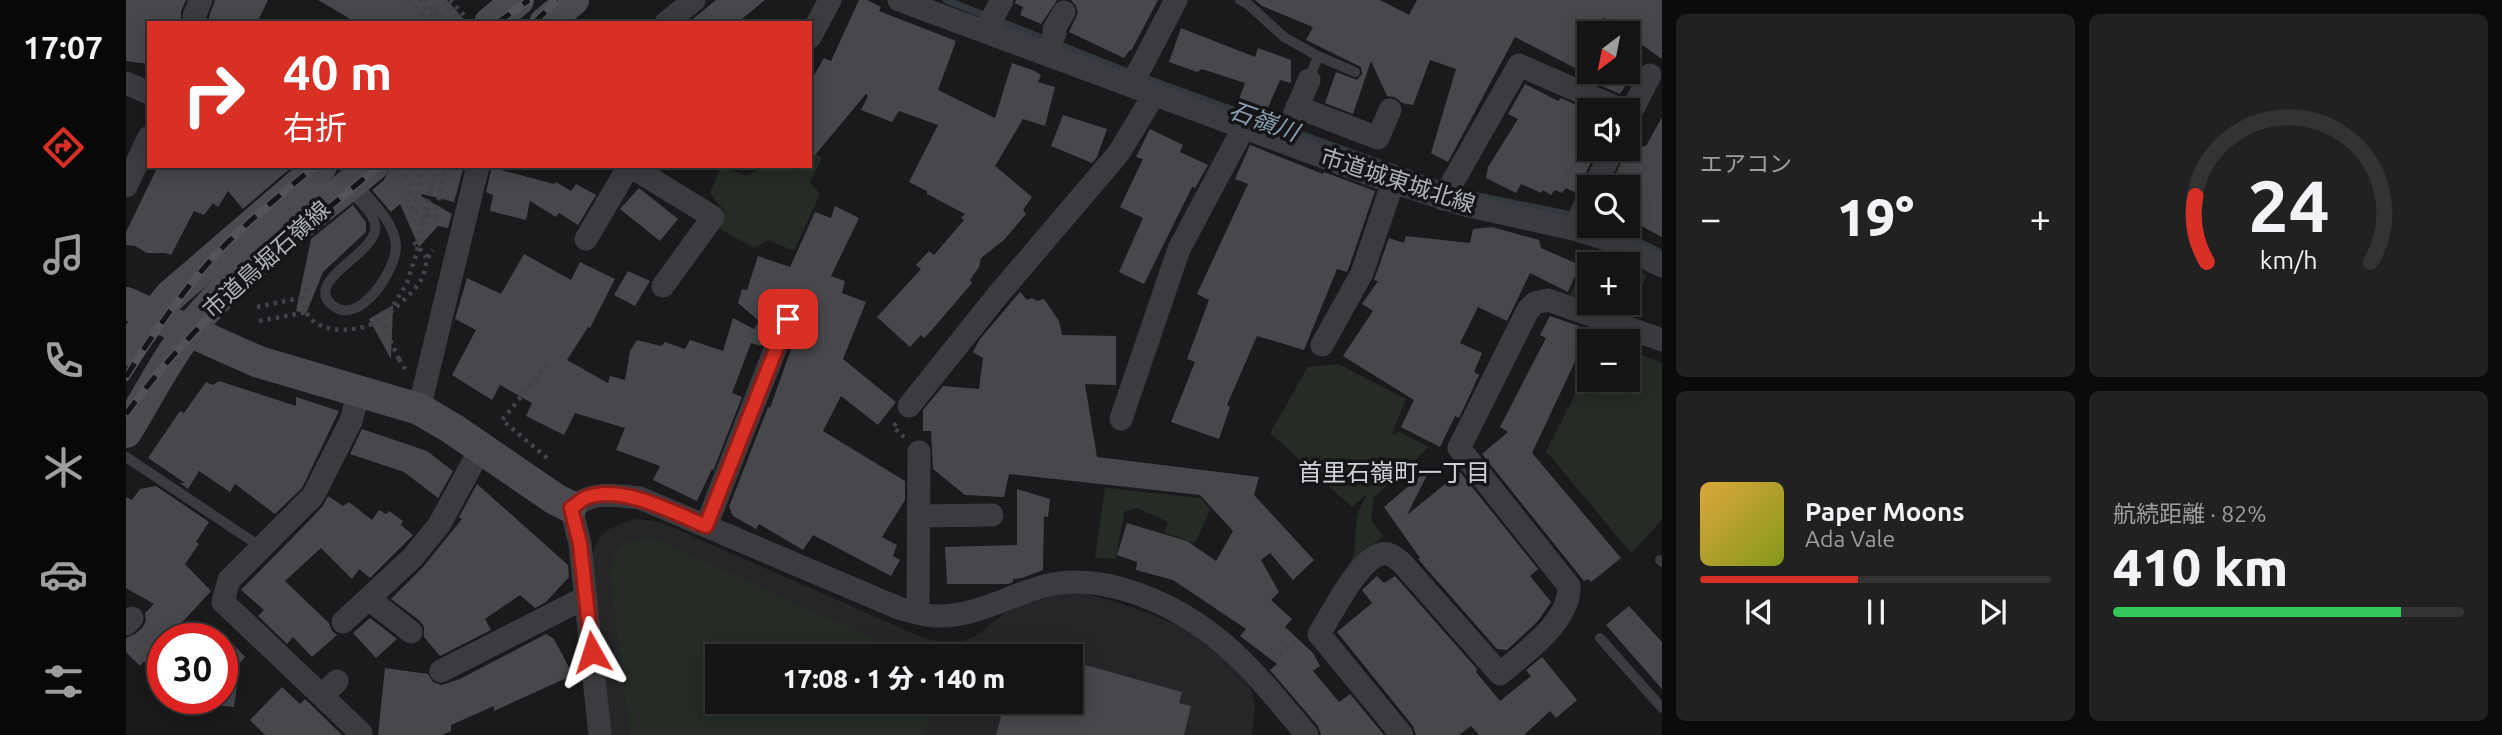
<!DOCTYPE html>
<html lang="ja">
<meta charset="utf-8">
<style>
:root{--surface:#141415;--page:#212122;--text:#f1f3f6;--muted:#9d9ea0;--line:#333334;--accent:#d93025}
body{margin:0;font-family:Ubuntu,"Noto Sans JP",sans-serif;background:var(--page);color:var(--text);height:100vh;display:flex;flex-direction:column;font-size:26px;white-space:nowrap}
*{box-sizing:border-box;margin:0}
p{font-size:23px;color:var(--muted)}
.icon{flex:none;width:38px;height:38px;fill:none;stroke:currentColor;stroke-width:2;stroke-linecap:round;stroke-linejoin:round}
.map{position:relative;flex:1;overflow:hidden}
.details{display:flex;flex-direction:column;gap:14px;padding:14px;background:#0b0b0c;width:840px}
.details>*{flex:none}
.hud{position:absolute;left:21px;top:21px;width:665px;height:147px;border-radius:0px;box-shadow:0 4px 18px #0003,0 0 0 2px var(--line);background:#d93025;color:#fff;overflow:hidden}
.needle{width:46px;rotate:212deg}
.tools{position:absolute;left:1451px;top:21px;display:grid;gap:14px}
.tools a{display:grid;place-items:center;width:63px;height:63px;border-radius:0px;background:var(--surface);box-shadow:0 4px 18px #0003,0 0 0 2px var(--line);font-size:35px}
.speed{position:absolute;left:21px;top:623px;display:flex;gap:14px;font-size:35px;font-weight:700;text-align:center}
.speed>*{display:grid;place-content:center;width:91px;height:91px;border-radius:50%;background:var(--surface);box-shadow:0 4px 18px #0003,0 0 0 2px var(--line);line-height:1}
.speed .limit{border:10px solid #d22;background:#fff;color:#111}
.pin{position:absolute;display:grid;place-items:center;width:60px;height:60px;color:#fff;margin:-30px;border-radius:14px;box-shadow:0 4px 10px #0006}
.me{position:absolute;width:77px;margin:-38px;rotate:354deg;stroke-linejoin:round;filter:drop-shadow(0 0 5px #0008)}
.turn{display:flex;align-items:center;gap:24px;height:147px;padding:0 21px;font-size:32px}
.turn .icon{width:91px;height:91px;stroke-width:2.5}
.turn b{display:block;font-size:49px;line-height:60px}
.big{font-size:52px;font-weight:800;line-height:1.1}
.details .tile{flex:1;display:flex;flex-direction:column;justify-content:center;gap:10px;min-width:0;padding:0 24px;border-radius:10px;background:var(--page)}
.details .dial{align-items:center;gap:0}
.dial svg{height:182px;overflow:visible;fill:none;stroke:var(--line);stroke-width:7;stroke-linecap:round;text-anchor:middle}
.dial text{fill:var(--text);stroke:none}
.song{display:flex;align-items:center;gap:21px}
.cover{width:84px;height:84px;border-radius:10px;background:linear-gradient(135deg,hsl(40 70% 55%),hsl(70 70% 35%))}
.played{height:7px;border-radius:4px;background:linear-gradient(90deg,var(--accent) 45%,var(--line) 45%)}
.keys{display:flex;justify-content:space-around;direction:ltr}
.heat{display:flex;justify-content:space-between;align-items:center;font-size:38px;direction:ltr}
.charge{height:10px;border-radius:5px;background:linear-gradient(90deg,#34c759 82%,var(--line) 0)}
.details .tiles{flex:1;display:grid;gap:14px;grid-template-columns:repeat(2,1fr)}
.trip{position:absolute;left:579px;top:644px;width:378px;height:70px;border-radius:0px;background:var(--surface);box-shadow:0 4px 18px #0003,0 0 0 2px var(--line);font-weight:800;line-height:70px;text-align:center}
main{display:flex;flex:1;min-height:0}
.tabs{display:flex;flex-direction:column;width:126px;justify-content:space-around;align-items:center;background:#080808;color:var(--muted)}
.tabs .icon{width:49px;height:49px}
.tabs .on{color:var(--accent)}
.tabs b{font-size:32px;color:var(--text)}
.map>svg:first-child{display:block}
.built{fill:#262629;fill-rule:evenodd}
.green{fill:#242c25}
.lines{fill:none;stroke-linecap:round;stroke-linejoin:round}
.stream{stroke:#31393f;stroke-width:7}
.building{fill:#47484c}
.path{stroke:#424348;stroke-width:4.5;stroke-dasharray:3.5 5;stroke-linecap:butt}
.lane{stroke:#3b3c41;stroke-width:10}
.street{stroke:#3b3c41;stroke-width:23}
.secondary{stroke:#4a4b50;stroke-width:32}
.rail-casing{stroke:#535459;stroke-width:8}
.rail{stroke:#151517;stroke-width:5;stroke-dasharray:16;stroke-linecap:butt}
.path-bridge{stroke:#424348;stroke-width:4.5;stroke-dasharray:3.5 5;stroke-linecap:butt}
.route-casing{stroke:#8d1f18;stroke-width:18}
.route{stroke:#d93025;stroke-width:12}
.labels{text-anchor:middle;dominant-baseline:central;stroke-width:7;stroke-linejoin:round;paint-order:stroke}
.street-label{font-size:23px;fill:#aeb2ba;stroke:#151517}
.water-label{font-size:24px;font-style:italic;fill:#899fb1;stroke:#151517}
.neighbourhood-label{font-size:24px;fill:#cfd1d7;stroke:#151517}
</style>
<main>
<nav class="tabs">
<b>17:07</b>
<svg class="icon on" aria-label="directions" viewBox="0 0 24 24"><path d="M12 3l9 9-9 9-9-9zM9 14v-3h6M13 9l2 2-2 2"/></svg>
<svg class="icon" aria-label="music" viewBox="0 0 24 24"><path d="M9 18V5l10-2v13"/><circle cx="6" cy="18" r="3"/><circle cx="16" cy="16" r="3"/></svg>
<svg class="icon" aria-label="phone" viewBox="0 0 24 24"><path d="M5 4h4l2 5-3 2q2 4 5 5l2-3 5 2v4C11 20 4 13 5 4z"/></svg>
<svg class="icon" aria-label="climate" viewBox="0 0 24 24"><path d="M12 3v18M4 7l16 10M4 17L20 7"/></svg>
<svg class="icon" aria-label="car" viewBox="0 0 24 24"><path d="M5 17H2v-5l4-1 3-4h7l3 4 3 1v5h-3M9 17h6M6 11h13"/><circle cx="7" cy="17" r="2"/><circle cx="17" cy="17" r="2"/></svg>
<svg class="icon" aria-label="filters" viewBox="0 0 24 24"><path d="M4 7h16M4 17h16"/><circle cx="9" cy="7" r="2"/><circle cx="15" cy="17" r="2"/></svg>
</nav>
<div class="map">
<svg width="1536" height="735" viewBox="0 0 1536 735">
<rect width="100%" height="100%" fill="#1a1a1c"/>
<path class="built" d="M507,519L522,520L539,524L793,636L810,641H836L850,636L892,602L918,593H959L1000,605L1064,630L1077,638L1110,670L1124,687L1129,706L1126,735H485L465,557L473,538L483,529ZM592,656H945V702H592Z"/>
<path class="green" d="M684,150L696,158L684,182L694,194L668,251L642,240L628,248L594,229L599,212L584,193L595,166L620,176L638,166H684Z
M1465,249L1499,264H1463V303H1502V265L1521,275L1502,319L1444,295Z
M1502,349L1536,363V520L1505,553L1420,451L1463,368V380H1502Z
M1212,364L1280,399L1266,433L1270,435L1272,431L1303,447L1248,497L1245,520L1257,536L1223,566L1228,553L1231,515L1241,494L1226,507L1144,433L1182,367Z
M979,488L1075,498L1084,510L1069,543L1038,532L1042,522L1011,508L998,512L990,559L969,558Z
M522,538L533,540L785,656H592V702H806L799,735H504L484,573C488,546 496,540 522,538Z"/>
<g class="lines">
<path class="stream" d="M820,0L1002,72L1321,187
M1342,194L1451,216
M1481,226L1533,252"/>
</g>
<path class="building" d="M0,0H60L55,11V23H23V64L0,61Z
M89,0H142L131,23H84L83,17Z
M192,0H321L341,23H231Z
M590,0H639L611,23H562Z
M733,0H741L755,7L753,11L830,41L812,90L869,118L886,63L909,71L915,75L912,82L929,87L919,126L897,119L869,166L906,197L897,210L900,214L878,240L855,258L853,267L844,280L846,283L805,331L798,338L795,335L784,347L751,317L795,269L790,265L803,251L808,255L838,220L835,218L839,214L801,194V191L783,182L812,125L773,111L766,122L735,110L742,96L740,94L684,161V82L698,58L705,61Z
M890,0H931L915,24L894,15L897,7L889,3Z
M945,0H1032L1005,51L1004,50L998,58L943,32L952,13L950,6Z
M1129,0H1254L1283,15L1291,0H1536V59L1477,17L1484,33H1463V72H1508L1494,94L1453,76L1457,72L1389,37L1322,162L1305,153L1330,69L1304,60L1287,105L1276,103L1269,97L1261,96L1245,61L1227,114L1199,103L1210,72L1231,80L1236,74L1235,67L1180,40L1187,27L1136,6Z
M1055,28L1129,57L1132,48L1165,60V83L1154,80L1141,110L1113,99L1119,83L1076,69L1071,72L1043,62Z
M1399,84L1432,101L1435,98L1463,111V149H1471L1454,186L1448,192L1440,188L1436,193L1429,190L1425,195L1417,190L1415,193L1395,184L1390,193L1360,178L1362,167L1392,119L1382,114Z
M937,115L981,129L971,157L966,163L925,146Z
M1536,117V237L1502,219V187H1484L1501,149L1520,146Z
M1024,129L1057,145L1054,152L1082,165L1069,188L1066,187L1018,284L993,272L1017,218L994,207L1017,159L1010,157Z
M1124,145L1197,174L1198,172L1249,191L1223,267L1221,272L1211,269L1178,350L1131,336L1101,405L1104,407L1093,439L1045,422L1069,362L1061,359L1083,300L1071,294L1122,184L1109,179Z
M32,166H167L117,209L102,191L92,207L87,203L78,215L68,211L45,255L39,253H21L9,246L0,245V232Z
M264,166H338L328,202L296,194L295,196L326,214L322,228L312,226L293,247L274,204L265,212L246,190L258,180Z
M366,166H376L375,170L428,184L430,182L445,191L450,184L470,195L452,225L433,213L430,217L404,201L400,220L364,211L367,195L360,192Z
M513,188L552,219L534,241L494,209Z
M227,205L240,222V232L197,272L180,314L170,311L185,239Z
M709,206L733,218L705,276L719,281L716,293L740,302L717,359L770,402L752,425L715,396L697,431L779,481V500L756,537L771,545L767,556L774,560L765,576L687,535L677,550L633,524L630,529L607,516L603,507L642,407L644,408L674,324L675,316L667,306L660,305L652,309L635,346L625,343L606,393L616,397L587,471L586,469L571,501L527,480L534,466L490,450L499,428L449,413L438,435L400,416L406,403L374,385L366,400L326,375L350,330L329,319L341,278L375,294L398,254L445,280L454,262L489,279L464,328L462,327L441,360L482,383L484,376L499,380L504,351L511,340L535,346L539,342L559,349L564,340L597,351L607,318L628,329L633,321L612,303L616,289L621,290L632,256L664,267L689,212L705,218Z
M1366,227L1413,240L1415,248L1454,265L1442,292L1404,273L1381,321L1352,307L1334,343L1356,353L1348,372L1353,375L1333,418L1329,416L1314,447L1275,427L1288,400L1217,356L1247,311L1236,304L1252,281L1248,280L1263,238L1278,243L1280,236L1344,243L1347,229Z
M502,271L524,281L509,306L488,295Z
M894,292L901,300L906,298L911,301L918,299L933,321L936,335L990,336V385L959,384L971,457L1133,477L1128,495L1188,560L1167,580L1144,553L1135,560L1153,592L1145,600L1166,619L1159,627L1187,653L1194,666L1187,671L1213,702L1224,694L1258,735H1195L1192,726L1144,670L1151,664L1114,636L1120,629L1047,580L1010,570L1011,562L991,555L1001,523L1061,541L1090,561L1107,531L1074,495L883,474L878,497L839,495L807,469L805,431H797V410L817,386L853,389L857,358L847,352L854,339Z
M267,305L265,359L243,319Z
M1424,316L1464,330L1406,453L1495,558L1465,582L1462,579L1458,581L1356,454L1382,432L1374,427L1420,338L1414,335Z
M93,381L170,406V397L213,411L176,488L149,514L109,484L104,492L73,471L62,489L54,483H59L22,458L54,411L58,413L80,382L87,385Z
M236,429L301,451L327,471L312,498L278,472L224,454Z
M1305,467L1281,515L1334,472L1412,569L1404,576L1425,602L1412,621L1381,650L1371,649L1292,559L1294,558L1258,507Z
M351,484L442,565L443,577L420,602L409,608L394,595L359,619L365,630L314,656L298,637V627L294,621L265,599L297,567L336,519L333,517Z
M30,486L83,522L70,542L73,544L59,564L85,591L41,639H37V682L18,661L14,666L0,652V638L9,634L16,628L20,621L19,613L28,604L0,588V497L6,500L14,489Z
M891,489L924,499L922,517L918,516L917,570L896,578L887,579V582L882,584H821L819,547L891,545Z
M202,496L217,506L223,502L246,520L253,510L260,514L263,511L277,521L275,525L287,535L244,578L233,569L226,579L195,548L159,581L203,623L206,631L211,635L186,657L167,637L161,644L158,641L132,616L138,610L115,590L172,532L197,506Z
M1251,576L1258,583L1269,576L1351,669L1350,672L1374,701L1405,676L1400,670L1416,657L1451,700L1430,718L1424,711L1398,735H1353L1345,726L1333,735H1290L1287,726L1211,632L1246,603L1236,590Z
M1503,606L1536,642V689L1480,625Z
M244,618L271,639L250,658L227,633Z
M96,632L119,657L114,663L108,707L96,706Z
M420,634L428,639L447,675L368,711V706L325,725V731L316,735H252L259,668L302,674L307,682L315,685L334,679Z
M945,661L1056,692L1053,703L1065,706L1058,735H870L879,702H945Z
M156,687L174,704L179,699L216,735H139L124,720Z"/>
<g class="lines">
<path class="path" d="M283,0L303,23
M293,0L313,23
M298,0L318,23
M324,0L338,15
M317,2L334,19
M309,166L299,215L316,219
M279,175L285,183
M288,211L297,166
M309,217L320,166
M288,242L300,257
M181,288C165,335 229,338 257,318C266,312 290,290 295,280C301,269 298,260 307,250
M131,307L178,297
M133,321L181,312
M273,359L279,369
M770,423L767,427L778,437
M421,458L376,420L425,360
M1147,660L1172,639"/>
<path class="lane" d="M1114,0L1123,5L1158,37L1192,56L1183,80
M1192,56L1229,72
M223,190C231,199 247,212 249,224C256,252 176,279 206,305C233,328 270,270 270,246C269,222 244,200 230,183
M0,457L135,547
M1534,560L1536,562
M1474,638L1536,708"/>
<path class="street" d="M773,0L1254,178L1339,205L1448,229L1480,239L1536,266
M70,23L68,16L75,0
M540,23L568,0
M859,32L876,0
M684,37L704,0
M921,54L929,33L928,29L938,12
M0,83L23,93
M1005,86L1050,0
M1171,107L1252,138L1264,110
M1504,114L1524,75
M1157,141L1183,80
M504,166L587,217L537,286
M0,186L23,137
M1468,187L1487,149
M1317,199L1393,65L1496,110
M1448,229L1463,197
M460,239L503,166
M1196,345L1236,273L1267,182
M233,391L225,421L187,496L103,580L97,602L235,733
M783,406L871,296L992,154L1028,95
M293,409L352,166
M995,419L1053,249L1118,127
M793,516L866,515
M580,526L661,319
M243,599L285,632
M792,613L793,452
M217,622L286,558L313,525L355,448
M0,624L6,618
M315,671L460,597
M196,696L211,681
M474,735L454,544L445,507C470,491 485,495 514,498L775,609C786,611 799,616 811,616C849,617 882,596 918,586C979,570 1052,605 1099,645C1129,671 1155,704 1181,735
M1276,735L1193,634C1206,614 1232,559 1256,554C1264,552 1270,558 1276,563L1374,674C1399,652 1444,622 1443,586L1333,448L1402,310L1409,303L1422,300L1536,340"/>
<path class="secondary" d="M364,23L392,0
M419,23L447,0
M0,303L133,362L293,409L327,429L429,499L445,507
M0,350L44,296L195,166
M0,432C25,391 47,346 79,311C129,256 190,213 246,166"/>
<g class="rail-casing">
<path id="rail" d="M371,23L403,0
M408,23L431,0
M0,377C30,329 61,284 100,244C128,216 159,191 189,166
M0,414C72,316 160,243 253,166"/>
</g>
<use href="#rail" class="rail"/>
<path class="path-bridge" d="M308,8L318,20L315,23
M273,359L259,329L260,317L281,283L290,255L299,215L288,211L281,205L285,183"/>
</g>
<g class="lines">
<g class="route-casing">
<path id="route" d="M466,652L454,544L445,508C450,505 455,500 459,498C494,483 548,513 580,526L662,319"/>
</g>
<use href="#route" class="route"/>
</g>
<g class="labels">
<g class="street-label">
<text transform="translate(1272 180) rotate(18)">市道城東城北線</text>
<text transform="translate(140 259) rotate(-42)">市道鳥堀石嶺線</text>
</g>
<g class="water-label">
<text transform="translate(1138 121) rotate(20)">石嶺川</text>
</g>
<g class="neighbourhood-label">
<text x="1268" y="472">首里石嶺町一丁目</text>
</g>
</g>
</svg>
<div class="tools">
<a><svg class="needle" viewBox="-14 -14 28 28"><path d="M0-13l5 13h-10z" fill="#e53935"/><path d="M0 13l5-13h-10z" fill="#9d9ea0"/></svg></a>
<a><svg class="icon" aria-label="sound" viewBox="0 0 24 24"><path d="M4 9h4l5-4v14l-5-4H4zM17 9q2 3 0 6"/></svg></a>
<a><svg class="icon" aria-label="search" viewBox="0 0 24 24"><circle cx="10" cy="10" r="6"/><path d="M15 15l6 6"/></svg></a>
<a>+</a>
<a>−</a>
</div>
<div class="speed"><div class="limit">30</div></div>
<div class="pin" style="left:662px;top:319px;background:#d93025"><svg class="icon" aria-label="arrive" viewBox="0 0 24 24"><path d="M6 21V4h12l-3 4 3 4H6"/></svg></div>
<svg class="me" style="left:466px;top:652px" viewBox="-20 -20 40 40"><path d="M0-17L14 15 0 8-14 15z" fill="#d93025" stroke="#fff" stroke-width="4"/></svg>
<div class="trip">17:08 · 1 分 · 140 m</div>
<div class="hud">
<div class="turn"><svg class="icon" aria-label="right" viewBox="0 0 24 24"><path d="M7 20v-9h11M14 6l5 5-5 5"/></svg><div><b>40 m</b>右折</div></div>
</div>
</div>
<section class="details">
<div class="tiles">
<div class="tile"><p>エアコン</p>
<div class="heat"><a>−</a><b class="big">19°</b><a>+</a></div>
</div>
<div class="tile dial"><svg viewBox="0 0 100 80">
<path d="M14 69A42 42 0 1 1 86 69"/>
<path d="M14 69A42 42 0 0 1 9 40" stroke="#d93025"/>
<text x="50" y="56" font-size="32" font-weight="700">24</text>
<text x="50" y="72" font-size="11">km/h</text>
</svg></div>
<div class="tile">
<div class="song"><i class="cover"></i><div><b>Paper Moons</b><p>Ada Vale</p></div></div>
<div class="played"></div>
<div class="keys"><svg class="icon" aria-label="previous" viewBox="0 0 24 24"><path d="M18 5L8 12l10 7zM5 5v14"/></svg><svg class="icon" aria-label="pause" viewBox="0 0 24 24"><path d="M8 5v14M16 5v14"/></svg><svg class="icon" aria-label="next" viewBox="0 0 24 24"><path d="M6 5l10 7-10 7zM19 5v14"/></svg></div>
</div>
<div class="tile"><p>航続距離 · 82%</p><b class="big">410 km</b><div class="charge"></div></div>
</div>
</section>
</main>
